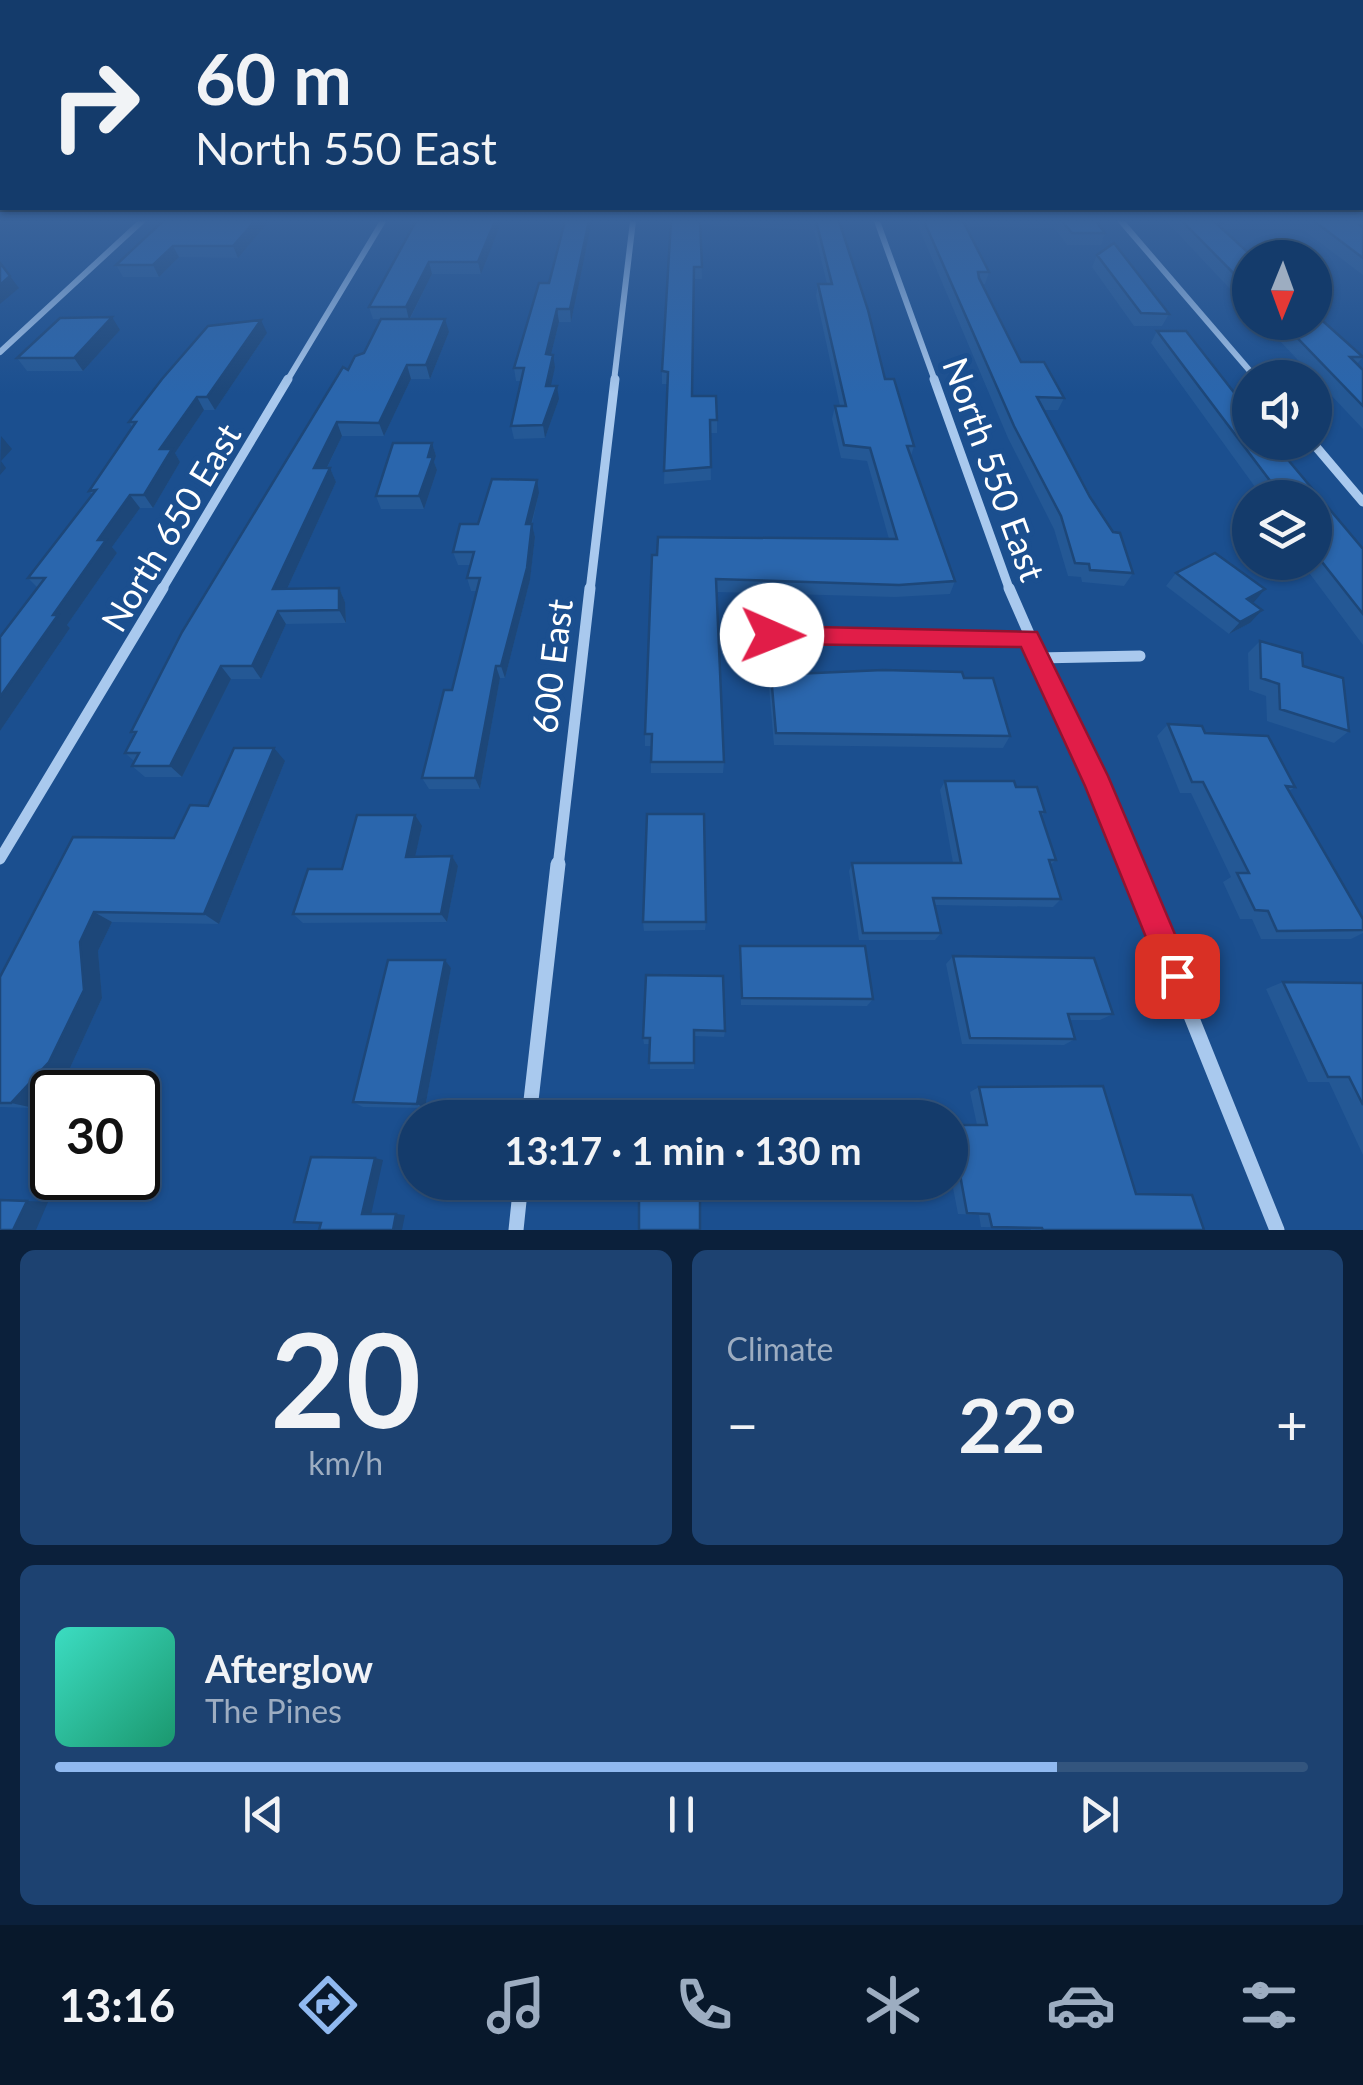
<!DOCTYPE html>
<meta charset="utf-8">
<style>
:root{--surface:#143b6b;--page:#1d4271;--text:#f1f3f6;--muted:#9dadc1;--line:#33557e;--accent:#90b9f0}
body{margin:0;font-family:Lato,sans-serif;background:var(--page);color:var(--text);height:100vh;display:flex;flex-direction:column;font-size:38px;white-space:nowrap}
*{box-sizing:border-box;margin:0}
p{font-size:32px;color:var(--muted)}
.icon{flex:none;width:55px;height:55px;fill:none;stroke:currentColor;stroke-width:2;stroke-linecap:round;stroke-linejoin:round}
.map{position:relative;height:1230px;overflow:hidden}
.drawer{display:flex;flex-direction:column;gap:20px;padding:20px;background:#0b203b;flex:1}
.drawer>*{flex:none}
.hud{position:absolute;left:0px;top:0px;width:1365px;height:210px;box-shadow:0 2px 8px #0004,0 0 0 2px var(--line);background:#143b6b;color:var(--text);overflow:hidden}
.needle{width:65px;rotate:181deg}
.buttons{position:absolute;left:1232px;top:240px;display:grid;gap:20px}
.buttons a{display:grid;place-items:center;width:100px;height:100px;border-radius:50%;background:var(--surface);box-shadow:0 2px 8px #0004,0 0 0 2px var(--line);font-size:50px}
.speed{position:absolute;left:30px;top:1070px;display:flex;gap:20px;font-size:50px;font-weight:700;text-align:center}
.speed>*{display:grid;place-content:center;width:130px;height:130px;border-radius:50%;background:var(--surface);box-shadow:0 2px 8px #0004,0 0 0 2px var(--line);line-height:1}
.speed .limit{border:5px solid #111;border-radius:15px;background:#fff;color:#111}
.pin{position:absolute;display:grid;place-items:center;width:85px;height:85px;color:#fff;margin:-42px;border-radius:20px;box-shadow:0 5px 15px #0006}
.me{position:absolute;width:110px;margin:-55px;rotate:91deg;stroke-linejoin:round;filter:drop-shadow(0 0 8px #0008)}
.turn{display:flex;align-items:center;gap:35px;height:210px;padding:0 30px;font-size:45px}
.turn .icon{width:130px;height:130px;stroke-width:2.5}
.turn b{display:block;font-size:70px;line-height:85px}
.big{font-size:75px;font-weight:700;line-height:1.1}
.drawer .widget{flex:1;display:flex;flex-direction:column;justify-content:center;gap:15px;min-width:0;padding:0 35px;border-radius:15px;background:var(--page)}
.drawer .dial{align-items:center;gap:0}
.dial b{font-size:130px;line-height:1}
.song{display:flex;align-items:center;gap:30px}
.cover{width:120px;height:120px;border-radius:15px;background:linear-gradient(135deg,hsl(170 70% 55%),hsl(160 70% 35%))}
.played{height:10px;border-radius:5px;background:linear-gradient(90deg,var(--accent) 80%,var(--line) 80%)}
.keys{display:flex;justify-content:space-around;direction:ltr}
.heat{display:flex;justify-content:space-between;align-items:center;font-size:55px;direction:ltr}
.drawer .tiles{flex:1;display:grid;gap:20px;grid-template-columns:1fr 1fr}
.widget:last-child{grid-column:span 2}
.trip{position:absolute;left:398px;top:1100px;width:570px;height:100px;border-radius:50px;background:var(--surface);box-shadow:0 2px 8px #0004,0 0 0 2px var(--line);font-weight:700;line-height:100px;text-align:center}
.menu{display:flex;height:160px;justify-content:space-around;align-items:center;background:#08182b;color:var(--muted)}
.menu .icon{width:70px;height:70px}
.menu .on{color:var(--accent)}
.menu b{font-size:45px;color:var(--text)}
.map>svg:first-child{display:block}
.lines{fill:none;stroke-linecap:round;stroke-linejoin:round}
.minor-far3{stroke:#a9c9ee;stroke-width:6}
.minor-far2{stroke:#a9c9ee;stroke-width:9}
.minor-far1{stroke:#a9c9ee;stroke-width:11}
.minor{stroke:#a9c9ee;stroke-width:15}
.wall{fill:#245895}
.shaded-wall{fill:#1d4779}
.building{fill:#2a66ad;stroke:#1d4779;stroke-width:2.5}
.route{fill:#e11d48;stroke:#92132f;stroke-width:2.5}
.labels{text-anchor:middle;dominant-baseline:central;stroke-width:10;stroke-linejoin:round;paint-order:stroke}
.street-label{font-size:35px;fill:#fff;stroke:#1b4f8f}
</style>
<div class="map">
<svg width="1363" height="1230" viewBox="0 0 1363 1230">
<rect width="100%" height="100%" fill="#1b4f8f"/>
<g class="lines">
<path class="minor-far3" d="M877,221L935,381
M1121,221L1256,378
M0,352L142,221
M287,381L383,221
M614,381L633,221"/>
<path class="minor-far2" d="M934,379L1010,591
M1312,442L1363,502
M161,591L288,379
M590,591L615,379"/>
<path class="minor-far1" d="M1009,588L1131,867
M772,635L1028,638
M1037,658L1140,656
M0,859L163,588
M558,867L590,588"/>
<path class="minor" d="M1130,864L1277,1230
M529,1118L558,864
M516,1230L521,1182"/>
</g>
<path class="wall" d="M163,221H269L238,258L179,257L159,277H123L116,265Z
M416,221H502L481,274H432L410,319L449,332L430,379H411L384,436H342L327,468H330L336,482L287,589L339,588L345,602L346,623L286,624L261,679H231L182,777H145L132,766L134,761L125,753L134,735L131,732L348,370L364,353L380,319H373L369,307Z
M565,221H592L571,322H559L551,355L555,367L550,386L559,399L545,438L514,439L511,426L521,381H516L514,368L549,283Z
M671,221H839L885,379L914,446L911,456L955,581L950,594L895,597L717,592L724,762L723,773H651V746H645V734L652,555L889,539L867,461L841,458L832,419L835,406H840L816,296L818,284H827L814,230L700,225L702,279H694L692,396L717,420V433H710L711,480L664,484L667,384H662V371Z
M916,221H1096L1105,233L1101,245H1067L1054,228L966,227L989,272L985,284H981L1021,362L1064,398L1058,410H1044L1133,573L1124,586L1082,582L1081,577L1068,576L1054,529L1008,438Z
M1166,221H1362L1363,275L1302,229H1223L1250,258V310Z
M1097,255L1169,314L1162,326H1134L1092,267Z
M1262,322H1315L1363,357L1357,364L1363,370V429Z
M120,330L83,371H27L17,358Z
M1157,331H1186L1250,413V442H1273L1363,549V645L1301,562H1315V498H1263L1151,343Z
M267,333L215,410H204L175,453L180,462L153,508H140L112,547L117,553L67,625L70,628L0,731L38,588L28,578L93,495L89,491L132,427L129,422Z
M432,443L436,456L434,462L437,470L424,509H381L376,496Z
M539,493L532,524L535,537L530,580L505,678H500L480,789H429L422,778L452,690L476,591H471L467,578L471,565H458L453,552L478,524Z
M1176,573L1254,602L1252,603L1250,623L1229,634L1166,586Z
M1260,641L1303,666L1349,731L1334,743L1267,721L1266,696L1249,690L1248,653Z
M771,675L964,678L1010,736L1003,748L774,745L769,687Z
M1168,724L1205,733L1295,787L1289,791L1363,919V933L1351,939H1261L1252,919H1240L1223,882L1231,877L1191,793H1180L1157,736Z
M285,761L219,924L112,922L98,951L102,998L70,1068L34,1108L0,1107V977L174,838L208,806Z
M945,781L1016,787L1045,812L1041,816L1056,860L1050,865L1061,899L1053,907L935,905L941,933L935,940H859L849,871L852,863H953L940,790Z
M422,826L415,856H452L458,866L447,922L303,923L293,914L342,869Z
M643,922H706L705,930L644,931Z
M740,946L873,999L867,1006L741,1005L739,954Z
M953,956L1113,1014L1100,1020H1070L1075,1039L1064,1045L962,1044L946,964Z
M445,960L451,968L425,1108L363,1107L353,1102Z
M646,975L725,1031L724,1037L694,1036V1069H650V1044H644L643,1038Z
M1283,982L1363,983V1155L1329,1082H1308L1266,989Z
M979,1087L1136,1194L1204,1230H1031L1030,1228L981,1227L979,1215L958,1214L950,1172V1125H977L970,1092Z"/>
<path class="shaded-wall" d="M255,221H269L238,258L233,246Z
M495,221H502L481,274L478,262Z
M589,221H592L571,322L570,309Z
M173,246L179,257L159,277L153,265Z
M429,262L432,274L409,320L406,307Z
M10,276L19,288L0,304V285Z
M557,309L559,322L548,367L546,354Z
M112,317L120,330L83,371L74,358Z
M445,319L449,332L430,379L426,365Z
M261,320L267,333L215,410L207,397Z
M553,355L555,367L548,399L546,386Z
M407,365L411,379L384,436L379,423Z
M557,386L559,399L545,438L543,425Z
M197,397L204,410L175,453L180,462L153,508L144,495L160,449Z
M337,422L342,436L320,482L314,468Z
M1,436L12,449L1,461L6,468L0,475Z
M432,443L436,456L434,462L437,470L424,509L419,496Z
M330,468L336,482L281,602L273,589Z
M537,480L539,493L528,537L526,524Z
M130,495L140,508L112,547L117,553L67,625L70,628L0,731V697L53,615L98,540Z
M532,524L535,537L530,580L505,678L501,666Z
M339,588L345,602L346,623L339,610Z
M1265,589L1254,602L1236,612L1247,599Z
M1262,610L1250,623L1229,634L1240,622Z
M278,611L286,624L261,679L252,666Z
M221,666L231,679L182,777L170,766Z
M496,666L500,678L480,789L475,778Z
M274,748L285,761L219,924L204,914Z
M415,815L422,826L413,866L406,857Z
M452,856L458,866L447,922L441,914Z
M94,912L112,922L98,951L102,998L70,1068L34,1108L11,1103L80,942Z
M445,960L451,968L425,1108L417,1104Z
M375,1158L383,1160L371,1215L362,1214Z
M27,1201L48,1202L36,1230H13Z
M396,1214L405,1215L402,1230H393Z"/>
<path class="building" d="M163,221H255L233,246H173L153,265H116Z
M416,221H495L478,262H429L406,307H369Z
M565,221H589L570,309H557L546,354L553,355L546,386H557L543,425L511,426L524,368H514L539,283H549Z
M671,221H700L702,267H694L692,396H716L717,420H710L711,467L664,471L668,372L662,371Z
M816,221H839L868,310L885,379H894L914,446H907L955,581L899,585L716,579L724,762H651L652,734H645L652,555H657L658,537L897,539L870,448L844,445L835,406H846L818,284H832Z
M924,221H963L989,272H978L979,278L1021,362H1044L1064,398L1037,397L1090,497L1113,532L1120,533L1133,573L1090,570L1089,564L1075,563L1061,516L1014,426Z
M1062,221H1096L1105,233H1072Z
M1182,221H1221L1224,224H1217L1254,258H1250V290Z
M1314,221H1362L1363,225H1360L1363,228V258Z
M1114,243L1169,314L1141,313L1097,255Z
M0,263L10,276L0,285Z
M1315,314L1363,357H1350L1363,370V406L1282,322H1315Z
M112,317L74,358H17L60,318Z
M381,319H445L426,365H407L379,423L337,422L314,468H330L273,589L339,588V610L278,611L252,666H221L170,766H132L139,753H125L136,732H131L182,632L343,367L348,370L355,356L364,353Z
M261,320L207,397H197L160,449H172L144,495H130L98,540H106L53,615H58L0,697V637L45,578H28L96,490L89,491L136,422H129L162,379L208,326Z
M1157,331H1186L1250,413V442H1273L1363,549V614L1315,553V498H1283Z
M393,443H432L428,457H433L419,496H376Z
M492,479L537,480L526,524H532L527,568L501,666H496L475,778H422L444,690H452L480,578H467L474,552H453L460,524H478Z
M1215,553L1265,589L1247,599L1262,610L1240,622L1176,573Z
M1260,641L1302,653L1303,666L1343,678L1349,731L1280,709L1279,684L1261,678Z
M883,670L962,672L964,678H993L1010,736L776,733L771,675Z
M1168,724L1202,726L1205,733L1268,736L1295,787L1286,786L1363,919V930L1277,931L1268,911L1255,910L1237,873H1249L1203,782H1192Z
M234,748H274L204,914L94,912L80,942L84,990L49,1062L11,1103H0V977L73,837L174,838L190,805L208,806Z
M945,781H1014L1016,787H1037L1045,812H1040L1056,860H1049L1061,899L933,898L941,933H863L852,863H961Z
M647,814H704L706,922H643Z
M357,815H415L406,857L452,856L441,914H293L308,869H342Z
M740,946H865L873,999L742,998Z
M953,956L1094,958L1113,1014H1068L1075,1039L970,1038Z
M388,960H445L417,1104L353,1102Z
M646,975L723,976L725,1031L694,1030V1063H649L650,1038H643Z
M1283,982L1363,983V1105L1349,1077H1328Z
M1103,1086L1136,1194L1192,1195L1204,1230H1043L1042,1228L992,1227L989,1214L967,1213L951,1125H987L979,1087Z
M311,1157L375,1158L362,1214H396L393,1230H319L321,1223L294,1222Z
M639,1182H700V1230H639Z
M0,1200L27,1201L13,1230H0Z"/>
<linearGradient id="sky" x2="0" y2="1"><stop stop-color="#0f2b4f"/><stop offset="0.56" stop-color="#39639b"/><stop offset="1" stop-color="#39639b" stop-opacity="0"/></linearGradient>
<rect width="1363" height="394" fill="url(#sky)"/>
<path class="route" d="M772,626L1037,632L1108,776L1188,965L1193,976L1188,987L1177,992L1166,987L1085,786L1021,647L772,644L761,635Z"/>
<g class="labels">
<g class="street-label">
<text transform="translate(995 469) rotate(70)">North 550 East</text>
<text transform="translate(170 527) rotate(-59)">North 650 East</text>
<text transform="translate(551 666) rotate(-83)">600 East</text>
</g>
</g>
</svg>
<div class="buttons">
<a><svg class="needle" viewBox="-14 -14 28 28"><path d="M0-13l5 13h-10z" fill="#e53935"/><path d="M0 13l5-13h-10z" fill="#9dadc1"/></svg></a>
<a><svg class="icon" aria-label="sound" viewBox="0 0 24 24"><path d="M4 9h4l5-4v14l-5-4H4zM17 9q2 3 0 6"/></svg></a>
<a><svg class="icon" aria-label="layers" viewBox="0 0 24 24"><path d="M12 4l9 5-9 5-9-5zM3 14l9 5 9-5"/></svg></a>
</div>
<div class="speed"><div class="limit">30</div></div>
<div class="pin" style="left:1177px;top:976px;background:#d93025"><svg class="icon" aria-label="arrive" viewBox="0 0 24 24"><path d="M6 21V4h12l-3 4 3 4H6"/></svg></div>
<svg class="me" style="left:772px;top:635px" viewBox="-20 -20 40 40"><circle r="19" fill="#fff"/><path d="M0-13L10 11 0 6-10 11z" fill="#e11d48"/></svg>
<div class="trip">13:17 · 1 min · 130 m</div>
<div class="hud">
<div class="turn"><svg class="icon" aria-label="right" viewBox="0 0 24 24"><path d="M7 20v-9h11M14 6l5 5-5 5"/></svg><div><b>60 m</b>North 550 East</div></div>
</div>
</div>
<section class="drawer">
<div class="tiles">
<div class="widget dial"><b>20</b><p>km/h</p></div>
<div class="widget"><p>Climate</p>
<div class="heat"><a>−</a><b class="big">22°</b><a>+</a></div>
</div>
<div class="widget">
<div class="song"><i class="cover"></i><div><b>Afterglow</b><p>The Pines</p></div></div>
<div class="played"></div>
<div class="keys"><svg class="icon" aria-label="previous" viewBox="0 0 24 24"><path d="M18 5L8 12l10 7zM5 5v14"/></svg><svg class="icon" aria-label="pause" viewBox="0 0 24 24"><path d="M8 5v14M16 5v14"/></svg><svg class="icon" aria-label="next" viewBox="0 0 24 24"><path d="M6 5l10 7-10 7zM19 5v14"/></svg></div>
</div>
</div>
</section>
<nav class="menu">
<b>13:16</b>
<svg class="icon on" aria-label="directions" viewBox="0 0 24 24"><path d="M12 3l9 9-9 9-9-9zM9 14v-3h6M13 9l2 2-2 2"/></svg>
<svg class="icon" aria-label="music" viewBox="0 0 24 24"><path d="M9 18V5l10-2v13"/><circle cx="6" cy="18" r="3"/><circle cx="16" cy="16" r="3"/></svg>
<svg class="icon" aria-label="phone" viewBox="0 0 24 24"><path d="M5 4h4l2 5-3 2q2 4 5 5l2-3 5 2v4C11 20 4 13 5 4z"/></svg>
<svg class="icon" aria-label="climate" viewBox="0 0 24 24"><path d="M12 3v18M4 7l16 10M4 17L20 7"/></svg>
<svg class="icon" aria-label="car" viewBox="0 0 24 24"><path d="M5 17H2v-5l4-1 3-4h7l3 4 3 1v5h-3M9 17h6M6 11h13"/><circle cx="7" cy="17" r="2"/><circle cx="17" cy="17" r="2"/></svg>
<svg class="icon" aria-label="filters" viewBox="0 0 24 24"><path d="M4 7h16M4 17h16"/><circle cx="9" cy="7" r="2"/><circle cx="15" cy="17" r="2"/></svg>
</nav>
